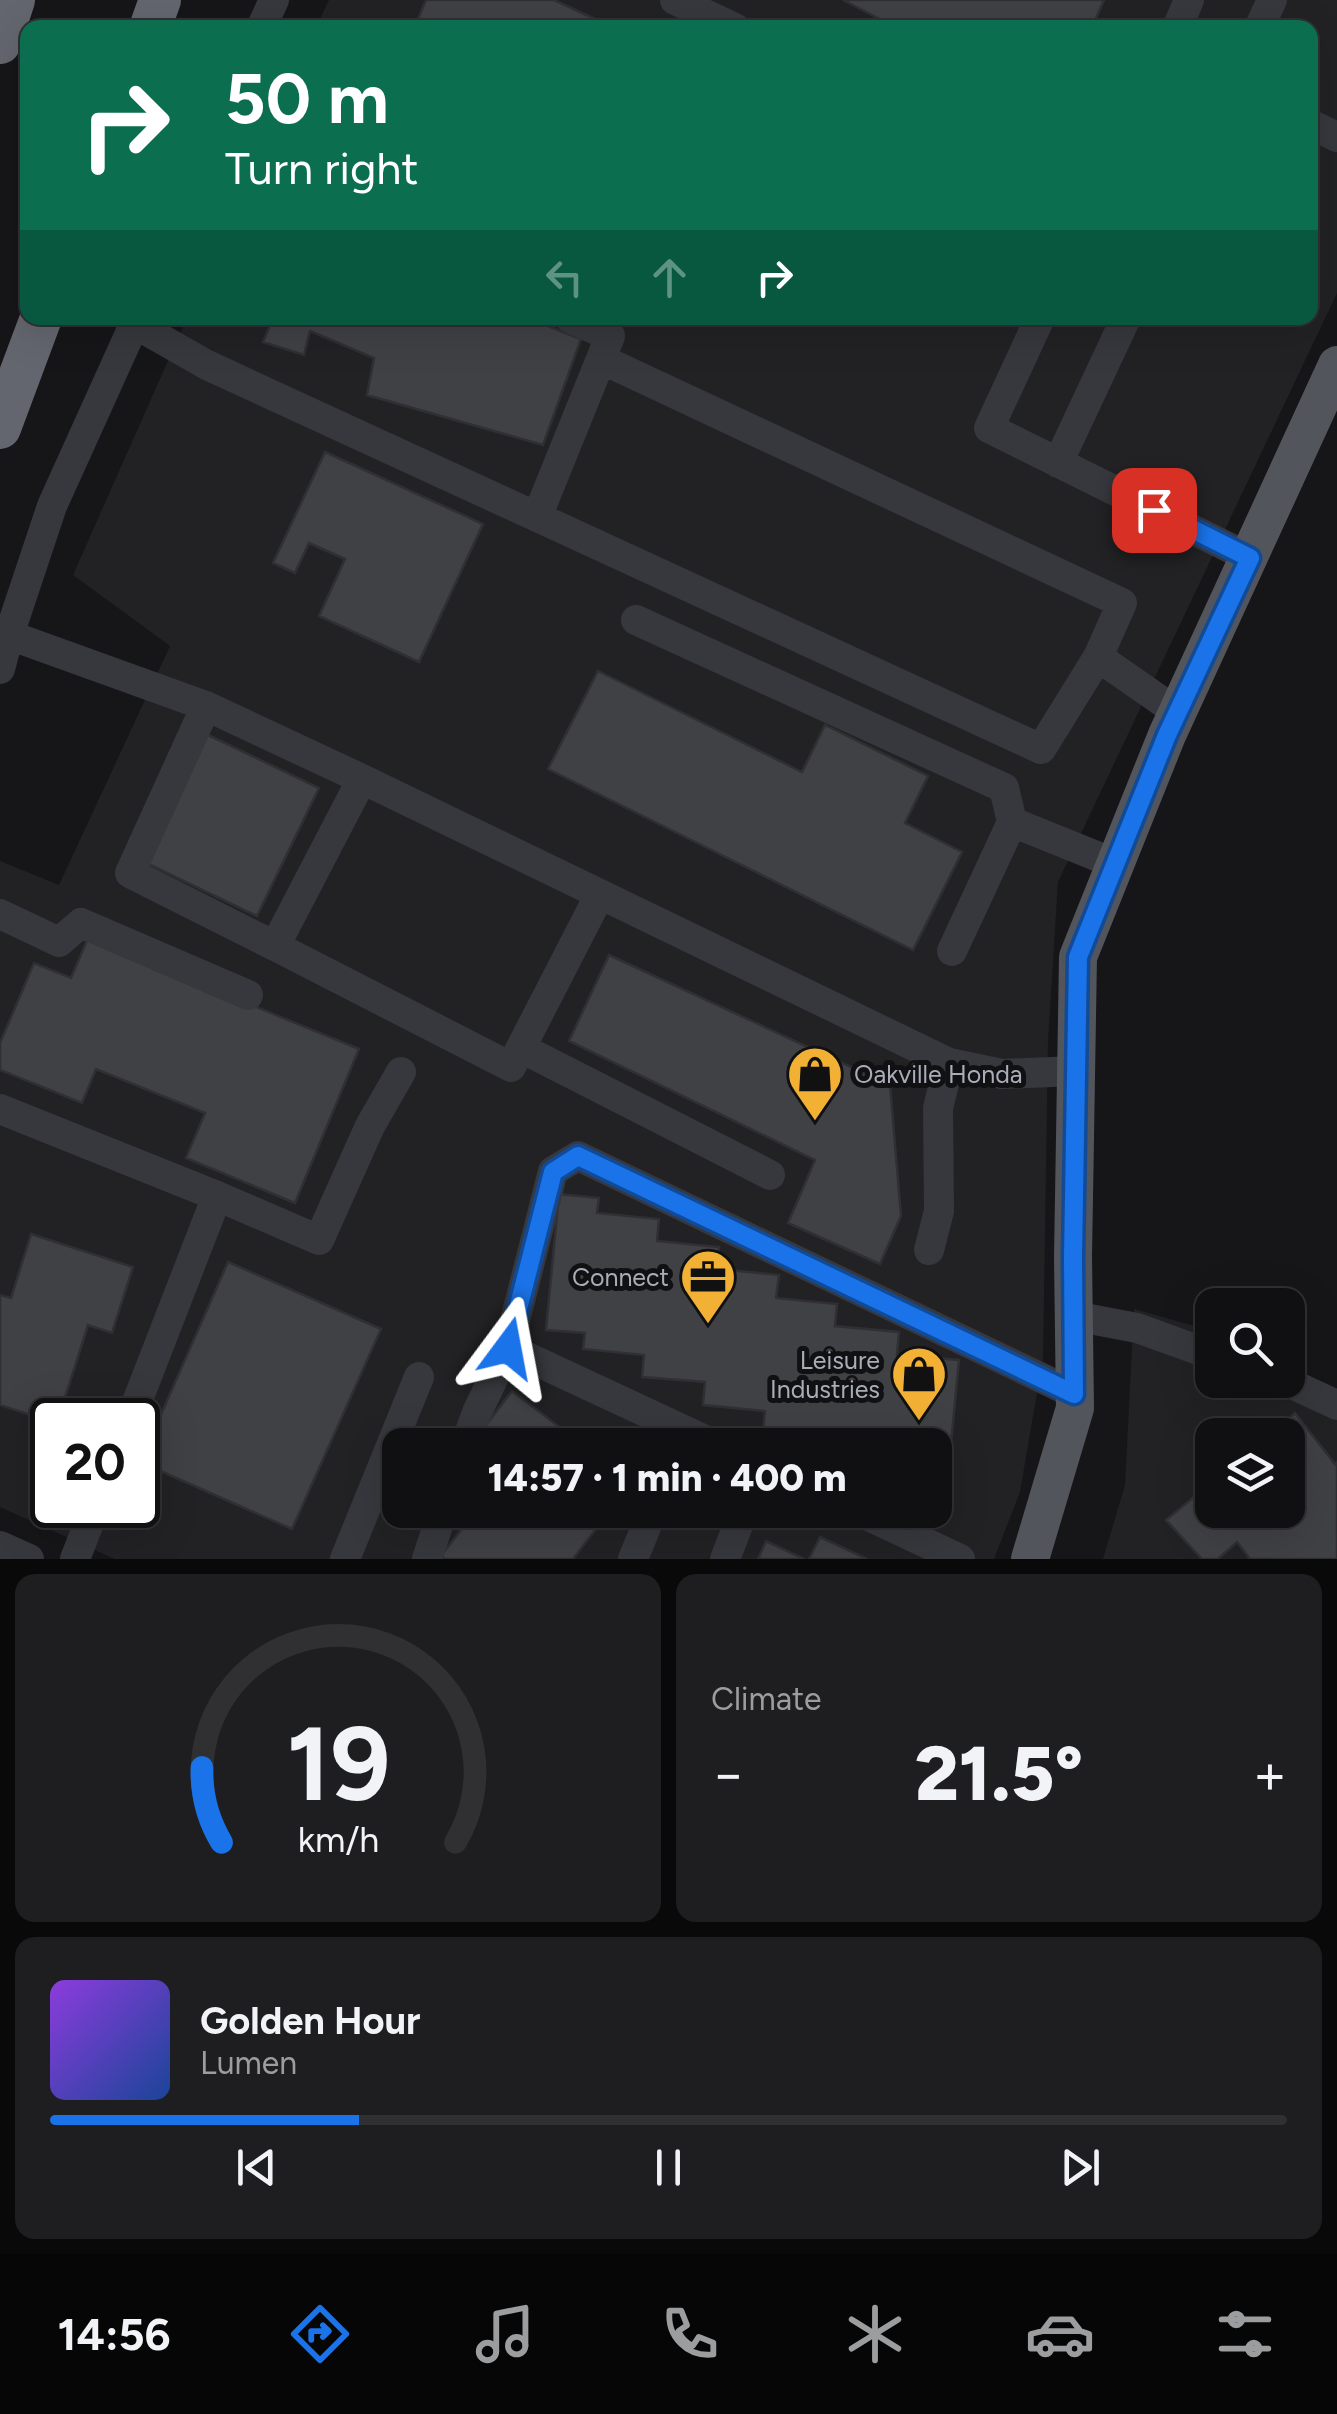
<!DOCTYPE html>
<meta charset="utf-8">
<style>
:root{--surface:#101012;--page:#1e1e20;--text:#f1f3f6;--muted:#9c9d9f;--line:#303032;--accent:#1a73e8}
body{margin:0;font-family:Figtree,sans-serif;background:var(--page);color:var(--text);height:100vh;display:flex;flex-direction:column;font-size:38px;white-space:nowrap}
*{box-sizing:border-box;margin:0}
p{font-size:32px;color:var(--muted)}
.icon{flex:none;width:55px;height:55px;fill:none;stroke:currentColor;stroke-width:2;stroke-linecap:round;stroke-linejoin:round}
.map{position:relative;height:1559px;overflow:hidden}
.side{display:flex;flex-direction:column;gap:15px;padding:15px;background:#09090a;flex:1}
.side>*{flex:none}
.hud{position:absolute;left:20px;top:20px;width:1298px;height:305px;border-radius:20px;box-shadow:0 10px 40px #0002,0 0 0 2px var(--line);background:#0b6e4f;color:#fff;overflow:hidden}
.buttons{position:absolute;left:1195px;top:1288px;display:grid;gap:20px}
.buttons a{display:grid;place-items:center;width:110px;height:110px;border-radius:20px;background:var(--surface);box-shadow:0 10px 40px #0002,0 0 0 2px var(--line);font-size:50px}
.speed{position:absolute;left:30px;top:1398px;display:flex;gap:20px;font-size:50px;font-weight:700;text-align:center}
.speed>*{display:grid;place-content:center;width:130px;height:130px;border-radius:50%;background:var(--surface);box-shadow:0 10px 40px #0002,0 0 0 2px var(--line);line-height:1}
.speed .limit{border:5px solid #111;border-radius:15px;background:#fff;color:#111}
.pin{position:absolute;display:grid;place-items:center;width:85px;height:85px;color:#fff;margin:-42px;border-radius:20px;box-shadow:0 5px 15px #0006}
.me{position:absolute;width:110px;margin:-55px;rotate:13deg;stroke-linejoin:round;filter:drop-shadow(0 0 8px #0008)}
.turn{display:flex;align-items:center;gap:35px;height:210px;padding:0 40px;font-size:45px}
.turn .icon{width:130px;height:130px;stroke-width:2.5}
.turn b{display:block;font-size:70px;line-height:85px}
.lanes{display:flex;align-items:center;height:95px;padding:0 40px;background:#0003;justify-content:center;gap:50px;direction:ltr}
.lanes .off{opacity:.35}
.big{font-size:75px;font-weight:800;line-height:1.1}
.side .widget{flex:1;display:flex;flex-direction:column;justify-content:center;gap:15px;min-width:0;padding:0 35px;border-radius:20px;background:var(--page)}
.side .dial{align-items:center;gap:0}
.dial svg{height:260px;overflow:visible;fill:none;stroke:var(--line);stroke-width:7;stroke-linecap:round;text-anchor:middle}
.dial text{fill:var(--text);stroke:none}
.song{display:flex;align-items:center;gap:30px}
.cover{width:120px;height:120px;border-radius:15px;background:linear-gradient(135deg,hsl(270 70% 55%),hsl(220 70% 35%))}
.played{height:10px;border-radius:5px;background:linear-gradient(90deg,var(--accent) 25%,var(--line) 25%)}
.keys{display:flex;justify-content:space-around;direction:ltr}
.heat{display:flex;justify-content:space-between;align-items:center;font-size:55px;direction:ltr}
.side .tiles{flex:1;display:grid;gap:15px;grid-template-columns:1fr 1fr}
.widget:last-child{grid-column:span 2}
.trip{position:absolute;left:382px;top:1428px;width:570px;height:100px;border-radius:20px;background:var(--surface);box-shadow:0 10px 40px #0002,0 0 0 2px var(--line);font-weight:800;line-height:100px;text-align:center}
.dock{display:flex;height:160px;justify-content:space-around;align-items:center;background:#060607;color:var(--muted)}
.dock .icon{width:70px;height:70px}
.dock .active{color:var(--accent)}
.dock b{font-size:45px;color:var(--text)}
.map>svg:first-child{display:block}
.built{fill:#222225;fill-rule:evenodd}
.building{fill:#404145;stroke:#303034;stroke-width:2.5}
.lines{fill:none;stroke-linecap:round;stroke-linejoin:round}
.minor{stroke:#37383d;stroke-width:30}
.major{stroke:#53555c;stroke-width:38}
.highway{stroke:#63666e;stroke-width:42}
.route-casing{stroke:#114b97;stroke-width:25}
.route{stroke:#1a73e8;stroke-width:18}
.labels{text-anchor:middle;dominant-baseline:central;stroke-width:10;stroke-linejoin:round;paint-order:stroke}
.poi-label{font-size:25px;fill:#a8adb8;stroke:#111113;text-anchor:end}
</style>
<div class="map">
<svg width="1337" height="1559" viewBox="0 0 1337 1559">
<rect width="100%" height="100%" fill="#161618"/>
<path class="built" d="M329,0H1337V293L1058,882L1048,1041L1043,1358L1020,1492L994,1559H115L0,1507V861L59,885L170,646L73,575L187,318H1310V28L316,27ZM52,1420H138V1505H52ZM400,1445H935V1510H400Z
M1134,1309L1212,1331V1380H1288L1337,1390V1559H1103L1125,1485ZM1212,1435H1288V1510H1212Z"/>
<path class="building" d="M426,0H554L615,28H414Z
M843,0H1104L1092,28H897Z
M273,318H528L581,339L543,445L367,395L374,358L310,331L304,355L263,342Z
M325,452L483,524L419,662L319,616L345,559L309,543L295,573L273,563Z
M598,671L802,772L825,725L928,776L905,823L962,852L913,950L548,769Z
M206,734L319,788L257,916L144,862Z
M88,938L359,1049L295,1203L186,1158L205,1113L96,1069L82,1103L0,1070V1043L34,963L71,978Z
M609,955L890,1085L901,1216L880,1264L788,1223L815,1160L569,1041Z
M559,1194L599,1198L597,1213L659,1219L657,1241L719,1247L717,1269L779,1275L776,1298L837,1304L835,1326L899,1332L897,1355L959,1360L946,1496L935,1495V1445H826V1438L763,1432L765,1411L703,1405L705,1382L642,1377L644,1355L583,1349L585,1333L546,1330Z
M31,1234L133,1267L112,1333L88,1325L58,1420L52,1422L0,1405V1295L11,1298Z
M228,1262L381,1329L292,1529L140,1462Z
M512,1391L583,1445H478L473,1442Z
M1295,1413L1335,1464L1337,1462V1559H1250L1237,1542L1218,1559H1202L1166,1520L1212,1482V1510H1288V1435H1269Z
M476,1510H587L602,1521L573,1559H445L441,1556Z
M820,1537L867,1559H809Z
M766,1541L804,1559H758Z"/>
<g class="lines">
<path class="minor" d="M675,0L735,28
M261,28L274,0
M1177,28L1189,0
M1259,28L1272,0
M1310,124L1337,137
M570,318L610,336L601,359L1122,603L1098,657L1177,712
M1040,318L989,428L1250,558
M135,324L207,365L1041,749L1098,657
M1058,463L1126,318
M537,517L601,359
M636,620L1004,788L1012,822
M9,635L206,706L362,779L275,946L130,873L206,706
M0,669L9,635L52,506L137,318
M362,779L949,1063L1002,1074L1076,1071
M0,914L59,942L81,923L248,995
M275,946L511,1067L600,894
M952,951L1012,822L1116,864
M521,1048L770,1175
M0,1109L217,1196L319,1240L370,1126L401,1072
M929,1250L939,1211L938,1108L949,1063
M1074,1316L1137,1328L1212,1355
M508,1348L716,1445
M1283,1380L1337,1405
M130,1420L217,1196
M465,1445L478,1410L508,1348L553,1171L578,1156L1075,1394
M856,1510L960,1559
M0,1546L29,1559
M75,1559L96,1505
M345,1559L419,1377
M427,1559L443,1510
M633,1559L653,1510
M725,1559L744,1510"/>
<path class="major" d="M1030,1559L1075,1408L1073,1257L1078,957L1167,735L1337,365"/>
<path class="highway" d="M150,28L160,0
M0,43L14,0
M0,428L41,318"/>
</g>
<g class="lines">
<g class="route-casing">
<path id="route" d="M508,1348L553,1172L578,1156L1074,1394L1073,1257L1078,957L1167,735L1250,558L1154,510"/>
</g>
<use href="#route" class="route"/>
</g>
<defs>
<g id="shop-pin" transform="scale(2.875)"><path d="M0 17L-7.5 6A9.5 9.5 0 1 1 7.5 6Z" fill="#f2b134" stroke="#111113"/><path d="M-5-2.5h2.3a2.7 3.5 0 0 1 5.4 0H5L5.5 6h-11ZM-1.5-2.5h3a1.5 2.3 0 0 0-3 0Z" fill="#111"/></g>
<g id="office-pin" transform="scale(2.875)"><path d="M0 17L-7.5 6A9.5 9.5 0 1 1 7.5 6Z" fill="#f2b134" stroke="#111113"/><path d="M-6-3h4V-5.5h4V-3h4V5H-6ZM-1-4.5V-3h2v-1.5ZM-6 0V1H6V0Z" fill="#111"/></g>
</defs>
<g fill-rule="evenodd">
<use href="#shop-pin" x="815" y="1074"/>
<use href="#office-pin" x="708" y="1277"/>
<use href="#shop-pin" x="919" y="1374"/>
</g>
<g class="labels">
<g class="poi-label">
<text x="854" y="1074" text-anchor="start">Oakville Honda</text>
<text x="669" y="1277">Connect</text>
<text x="880" y="1360">Leisure<tspan x="880" dy="29">Industries</tspan></text>
</g>
</g>
</svg>
<div class="buttons">
<a><svg class="icon" aria-label="search" viewBox="0 0 24 24"><circle cx="10" cy="10" r="6"/><path d="M15 15l6 6"/></svg></a>
<a><svg class="icon" aria-label="layers" viewBox="0 0 24 24"><path d="M12 4l9 5-9 5-9-5zM3 14l9 5 9-5"/></svg></a>
</div>
<div class="speed"><div class="limit">20</div></div>
<div class="pin" style="left:1154px;top:510px;background:#d93025"><svg class="icon" aria-label="arrive" viewBox="0 0 24 24"><path d="M6 21V4h12l-3 4 3 4H6"/></svg></div>
<svg class="me" style="left:508px;top:1348px" viewBox="-20 -20 40 40"><path d="M0-17L14 15 0 8-14 15z" fill="#1a73e8" stroke="#fff" stroke-width="4"/></svg>
<div class="trip">14:57 · 1 min · 400 m</div>
<div class="hud">
<div class="turn"><svg class="icon" aria-label="right" viewBox="0 0 24 24"><path d="M7 20v-9h11M14 6l5 5-5 5"/></svg><div><b>50 m</b>Turn right</div></div>
<div class="lanes"><svg class="icon off" aria-label="left" viewBox="0 0 24 24"><path d="M17 20v-9H6M10 6l-5 5 5 5"/></svg><svg class="icon off" aria-label="ahead" viewBox="0 0 24 24"><path d="M12 20V5M6 11l6-6 6 6"/></svg><svg class="icon" aria-label="right" viewBox="0 0 24 24"><path d="M7 20v-9h11M14 6l5 5-5 5"/></svg></div>
</div>
</div>
<section class="side">
<div class="tiles">
<div class="widget dial"><svg viewBox="0 0 100 80">
<path d="M14 69A42 42 0 1 1 86 69"/>
<path d="M14 69A42 42 0 0 1 8 46" stroke="#1a73e8"/>
<text x="50" y="56" font-size="32" font-weight="700">19</text>
<text x="50" y="72" font-size="11">km/h</text>
</svg></div>
<div class="widget"><p>Climate</p>
<div class="heat"><a>−</a><b class="big">21.5°</b><a>+</a></div>
</div>
<div class="widget">
<div class="song"><i class="cover"></i><div><b>Golden Hour</b><p>Lumen</p></div></div>
<div class="played"></div>
<div class="keys"><svg class="icon" aria-label="previous" viewBox="0 0 24 24"><path d="M18 5L8 12l10 7zM5 5v14"/></svg><svg class="icon" aria-label="pause" viewBox="0 0 24 24"><path d="M8 5v14M16 5v14"/></svg><svg class="icon" aria-label="next" viewBox="0 0 24 24"><path d="M6 5l10 7-10 7zM19 5v14"/></svg></div>
</div>
</div>
</section>
<nav class="dock">
<b>14:56</b>
<svg class="icon active" aria-label="directions" viewBox="0 0 24 24"><path d="M12 3l9 9-9 9-9-9zM9 14v-3h6M13 9l2 2-2 2"/></svg>
<svg class="icon" aria-label="music" viewBox="0 0 24 24"><path d="M9 18V5l10-2v13"/><circle cx="6" cy="18" r="3"/><circle cx="16" cy="16" r="3"/></svg>
<svg class="icon" aria-label="phone" viewBox="0 0 24 24"><path d="M5 4h4l2 5-3 2q2 4 5 5l2-3 5 2v4C11 20 4 13 5 4z"/></svg>
<svg class="icon" aria-label="climate" viewBox="0 0 24 24"><path d="M12 3v18M4 7l16 10M4 17L20 7"/></svg>
<svg class="icon" aria-label="car" viewBox="0 0 24 24"><path d="M5 17H2v-5l4-1 3-4h7l3 4 3 1v5h-3M9 17h6M6 11h13"/><circle cx="7" cy="17" r="2"/><circle cx="17" cy="17" r="2"/></svg>
<svg class="icon" aria-label="filters" viewBox="0 0 24 24"><path d="M4 7h16M4 17h16"/><circle cx="9" cy="7" r="2"/><circle cx="15" cy="17" r="2"/></svg>
</nav>
